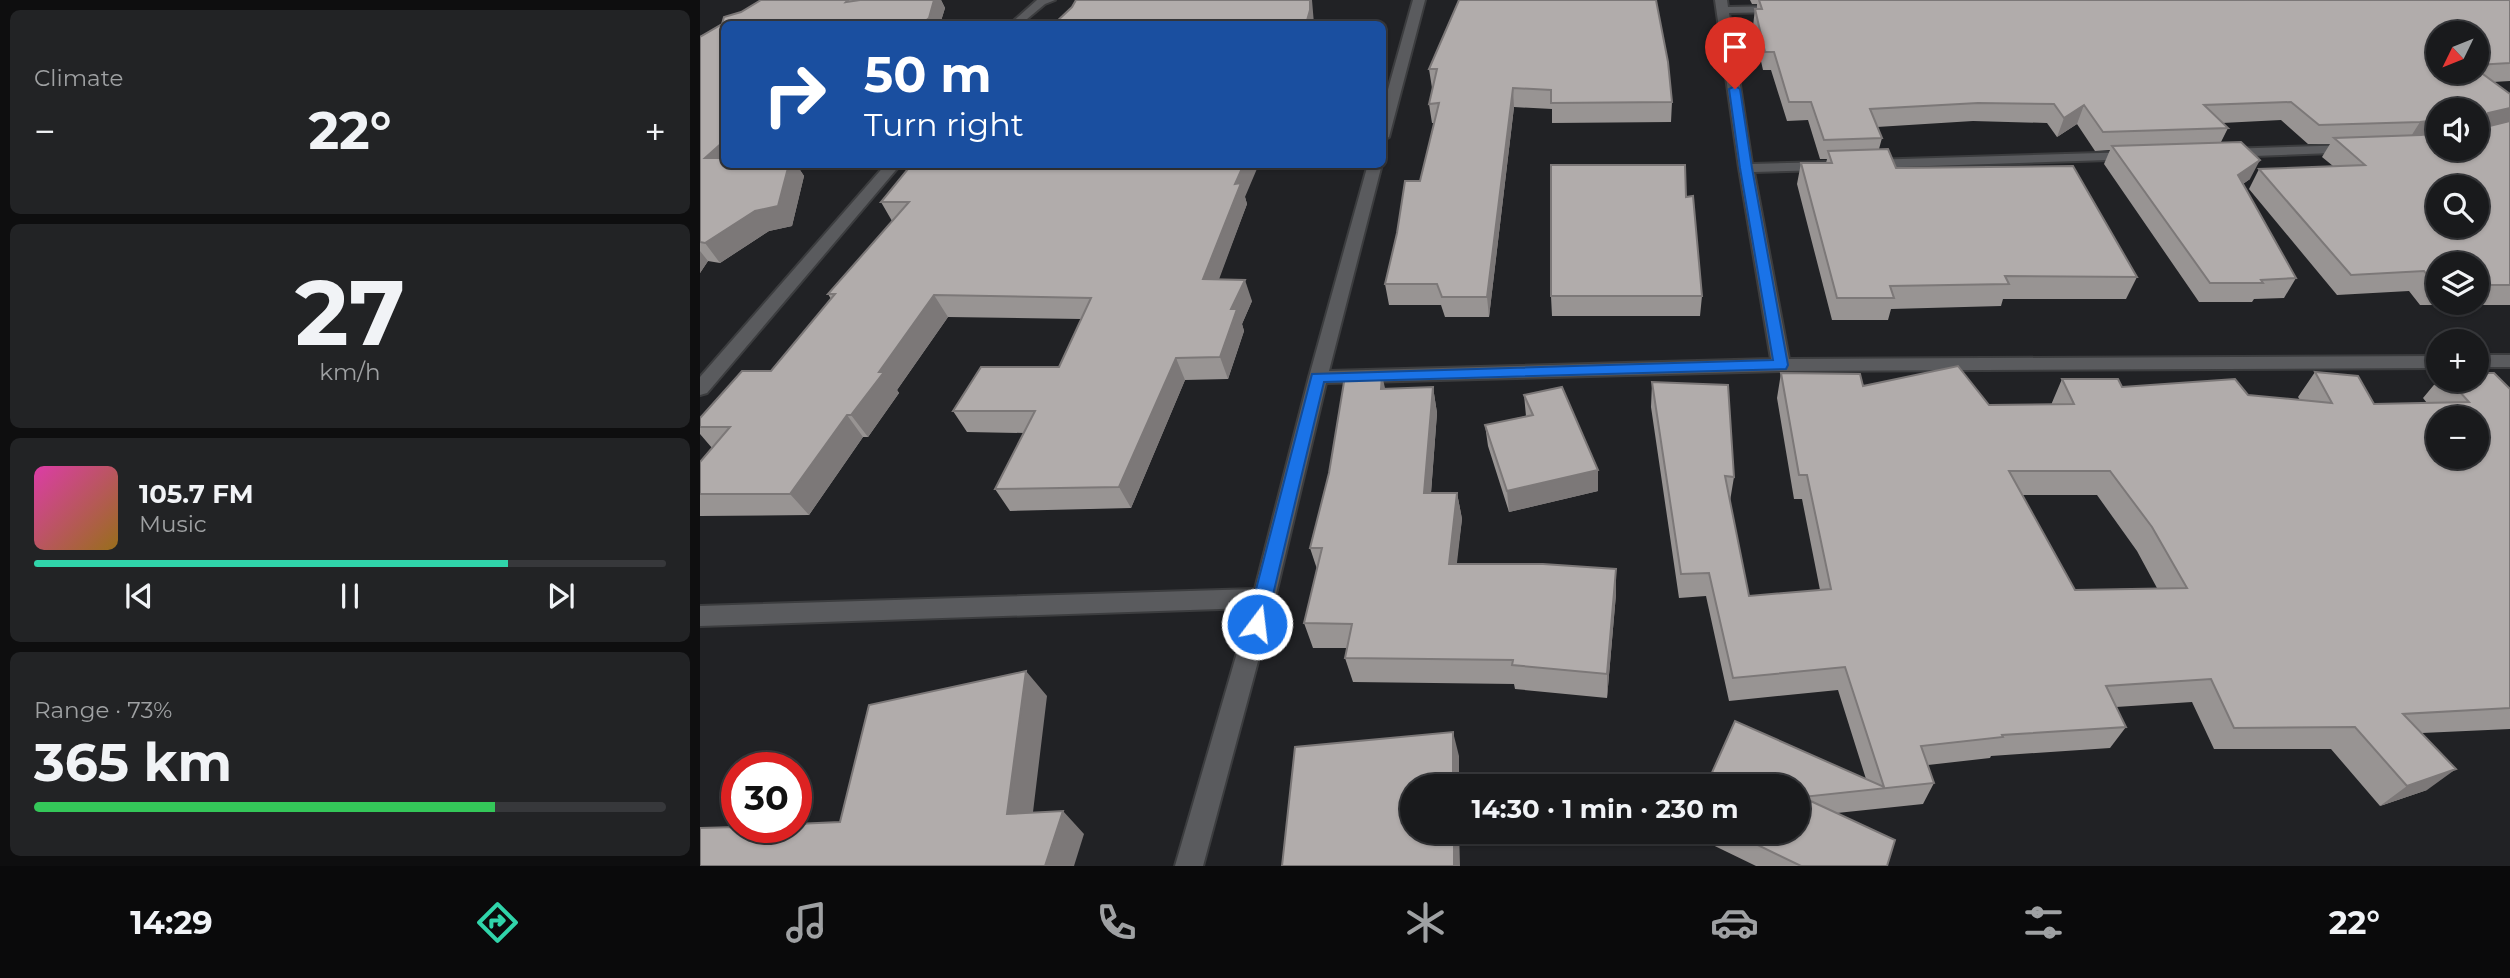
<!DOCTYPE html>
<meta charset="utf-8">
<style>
:root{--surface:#191a1c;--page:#222325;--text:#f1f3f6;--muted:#9fa1a3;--line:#37383b;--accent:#30d4aa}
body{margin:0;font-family:Montserrat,sans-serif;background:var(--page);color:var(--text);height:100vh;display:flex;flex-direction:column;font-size:26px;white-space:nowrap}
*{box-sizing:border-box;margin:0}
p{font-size:23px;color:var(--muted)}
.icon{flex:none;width:38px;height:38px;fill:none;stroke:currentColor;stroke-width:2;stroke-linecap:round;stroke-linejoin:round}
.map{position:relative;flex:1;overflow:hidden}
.side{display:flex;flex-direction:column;gap:10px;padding:10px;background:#0e0e0f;width:700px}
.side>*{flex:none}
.hud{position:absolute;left:21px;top:21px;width:665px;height:147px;border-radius:10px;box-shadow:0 2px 5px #0004,0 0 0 2px var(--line);background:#1a4fa0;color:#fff;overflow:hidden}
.needle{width:46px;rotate:227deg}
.tools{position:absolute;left:1726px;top:21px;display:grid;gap:14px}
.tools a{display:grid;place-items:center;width:63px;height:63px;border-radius:50%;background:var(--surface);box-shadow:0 2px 5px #0004,0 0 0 2px var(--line);font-size:35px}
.speed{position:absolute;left:21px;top:752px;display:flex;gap:14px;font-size:35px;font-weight:700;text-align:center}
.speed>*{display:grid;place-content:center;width:91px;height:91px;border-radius:50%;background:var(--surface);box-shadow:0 2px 5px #0004,0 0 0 2px var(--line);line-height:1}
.speed .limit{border:10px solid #d22;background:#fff;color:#111}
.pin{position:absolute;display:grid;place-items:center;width:60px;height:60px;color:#fff;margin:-72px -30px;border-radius:50% 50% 50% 0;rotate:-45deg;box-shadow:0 0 7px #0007}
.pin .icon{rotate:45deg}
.me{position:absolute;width:77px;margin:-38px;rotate:15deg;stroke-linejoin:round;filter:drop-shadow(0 0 5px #0008)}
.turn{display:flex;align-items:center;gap:24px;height:147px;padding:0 28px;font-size:32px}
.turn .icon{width:91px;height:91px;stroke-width:2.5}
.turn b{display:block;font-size:49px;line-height:60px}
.big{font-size:52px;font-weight:700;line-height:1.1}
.side .tile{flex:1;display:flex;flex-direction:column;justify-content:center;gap:10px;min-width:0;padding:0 24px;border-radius:10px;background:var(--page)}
.side .dial{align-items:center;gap:0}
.dial b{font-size:91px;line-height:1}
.song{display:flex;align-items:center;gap:21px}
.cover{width:84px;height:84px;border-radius:10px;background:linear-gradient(135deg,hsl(320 70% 55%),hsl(40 70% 35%))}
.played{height:7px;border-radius:4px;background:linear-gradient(90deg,var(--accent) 75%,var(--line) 75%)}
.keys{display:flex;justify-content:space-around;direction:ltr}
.heat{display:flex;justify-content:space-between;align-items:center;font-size:38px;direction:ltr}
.charge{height:10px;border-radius:5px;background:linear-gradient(90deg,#34c759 73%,var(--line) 0)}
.trip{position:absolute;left:700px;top:774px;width:410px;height:70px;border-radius:35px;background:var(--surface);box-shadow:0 2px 5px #0004,0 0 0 2px var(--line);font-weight:700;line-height:70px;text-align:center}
.tab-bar{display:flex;height:112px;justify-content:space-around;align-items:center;background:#0a0a0b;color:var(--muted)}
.tab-bar .icon{width:49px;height:49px}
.tab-bar .selected{color:var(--accent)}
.tab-bar b{font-size:32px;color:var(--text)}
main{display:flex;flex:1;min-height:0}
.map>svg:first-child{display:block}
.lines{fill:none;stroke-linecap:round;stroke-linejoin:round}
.minor-casing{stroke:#3c3d3f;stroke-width:4}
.minor{fill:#5a5b5e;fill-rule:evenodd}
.wall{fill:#989493;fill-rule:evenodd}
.shaded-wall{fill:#7c7878}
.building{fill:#b1acab;stroke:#7c7878;stroke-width:2;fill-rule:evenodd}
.route{fill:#1a73e8;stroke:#114b97;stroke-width:2}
</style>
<main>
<section class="side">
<div class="tile"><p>Climate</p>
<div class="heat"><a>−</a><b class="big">22°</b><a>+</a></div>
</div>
<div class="tile dial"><b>27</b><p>km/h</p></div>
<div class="tile">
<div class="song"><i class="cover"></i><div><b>105.7 FM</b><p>Music</p></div></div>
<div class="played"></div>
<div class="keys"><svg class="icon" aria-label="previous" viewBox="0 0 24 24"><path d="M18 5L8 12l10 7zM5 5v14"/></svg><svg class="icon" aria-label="pause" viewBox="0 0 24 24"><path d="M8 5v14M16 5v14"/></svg><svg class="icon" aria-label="next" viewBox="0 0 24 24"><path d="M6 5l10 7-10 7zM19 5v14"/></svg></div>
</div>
<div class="tile"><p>Range · 73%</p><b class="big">365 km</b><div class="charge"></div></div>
</section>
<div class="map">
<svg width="1810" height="866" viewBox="0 0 1810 866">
<rect width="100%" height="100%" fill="#212225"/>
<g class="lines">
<g class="minor-casing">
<path id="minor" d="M337,0H355L345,4L321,24H310Z
M713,0H725L689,137L682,141V111Z
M1015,0H1027L1028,7L1079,6L1085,9L1079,12L1029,13L1052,164L1125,162L1132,166L1125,170L1054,172L1089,359L1738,356V368L1081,371L626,383L575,598L503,866H475L550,608L0,626V606L555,589L609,377L668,164H682L629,371L1071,359L1039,168Z
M1653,145L1660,149L1658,152L1526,157L1519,153L1526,149Z
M1433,152L1440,156L1438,159L1169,168L1162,164L1169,160Z
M186,164H201L7,393L0,395V377Z
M1776,355H1810V367H1776Z"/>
</g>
<use href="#minor" class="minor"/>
</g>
<path class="wall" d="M61,0H241L245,8L240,24H24V164H96L104,176L92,226L69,231L20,263L8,261L0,273V37L22,24L24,17L41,12Z
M1050,0H1810V81L1793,82L1810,94V305H1720L1709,291L1637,295L1549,189L1559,169L1633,166L1622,157L1630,144H1608L1581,120L1522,123L1528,128L1521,142L1550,179L1543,184L1596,278L1584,298L1554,299L1552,302H1499L1404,164L1410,150L1395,151L1377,124L1357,137L1347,123L1273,121L1177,127L1182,138L1179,149L1196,168L1437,277L1426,299H1303L1301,306L1191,309L1188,320H1132L1097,184L1101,163H1126L1127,159H1120L1108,120L1087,121L1071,70H1063L1053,26L1055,9H1057V4H1052ZM1776,33V72H1738ZM1738,110H1776L1738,149ZM1738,264H1776V303H1738Z
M758,3L972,102L971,122L852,123V109L814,107L789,317H745L741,305H689L685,284L720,181L735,123H732L729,104L733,88H732L729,69Z
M545,197L547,204L518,280L552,301L542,324L544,331L528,379L485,380L431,508L310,511L295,489L325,433L267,432L253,411L359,367L381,319L248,317L197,390L199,393L168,437H163L109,515L0,516V462L12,448L0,434V418L71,371L131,299L128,294L192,221L181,202Z
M986,197L1002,296L1000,316H852L851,296Z
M1615,372L1674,404L1727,403L1723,398L1738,380H1776L1810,389V729L1722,733L1727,790L1680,806L1631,749H1514L1492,702L1416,707L1426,727L1410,748L1291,756L1290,758L1228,765L1234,783L1223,804L1137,813L1187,866H1056L990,834L991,831H1097V786L1166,779L1138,690L1029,701L1006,596L979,598L951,407L952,382L1034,477L1030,501L1049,596L1120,590L1102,499H1094L1077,398L1081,373L1289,405H1351L1362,379L1422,387L1548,395L1600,400L1598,397ZM1322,495H1397L1437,551L1457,588L1375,590Z
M733,387L737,413L731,493H757L762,519L756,564L916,569V594L907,698L815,689L814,684L653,682L645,658L647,648H613L604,623L617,569L610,548L685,389Z
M824,395L898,470V491L809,512L788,446L785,425L826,416Z"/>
<path class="shaded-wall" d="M234,0H241L245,8L240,24H222Z
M610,0H612L614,24H606Z
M813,88L814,107L789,317L787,297Z
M1384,105L1377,124L1357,137L1364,118Z
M1810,108V124L1776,132L1788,113Z
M1738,120V137L1708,141L1720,122Z
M24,141V164L5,158Z
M1560,160L1550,179L1528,194L1538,175Z
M89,164H96L104,176L92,226L69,231L20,263L5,243Z
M544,164H559L545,197L547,204L511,301L503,279L535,184Z
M0,251L8,261L0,273Z
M545,280L552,301L542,324L544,331L528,379L520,357L531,309Z
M234,295L248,317L197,390L199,393L168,437L151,415L179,372Z
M476,358L485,380L431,508L419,487Z
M682,375L688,401L681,389Z
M733,387L737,413L729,519L724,493Z
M147,415L163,437L109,515L90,494Z
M898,470V491L809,512L807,491Z
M757,493L762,519L754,589L749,564Z
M916,569V594L907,698V674Z
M326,671L347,696L330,837L307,814Z
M753,732L759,756V786H753Z
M1756,769L1727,790L1680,806L1707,786Z
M363,811L384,834L374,866H345Z
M754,831H759L760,866H754Z"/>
<path class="building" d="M61,0H148L146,2L160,0H234L229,18L222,24H24V141L5,158H24V164H89L78,206L55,211L5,243L0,242V37L22,24L24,17L41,12Z
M376,0H610V10L606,24H354L372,7Z
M759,0H956L968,62L972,102L851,103V90L813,88L787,297H742L737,284H685L697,233L705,181H720L739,103L729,104L737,69H729Z
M1059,0H1810V63L1776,65V33H1738V72H1776V69L1810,94V108L1788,113L1787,124L1790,126L1810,121V285H1776V264H1738V285H1735L1724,271L1651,275L1559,169L1665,165L1634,138L1721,135L1738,133V149H1776V110H1738V120L1720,122L1619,125L1591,102L1504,105L1528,128L1403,132L1384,105L1364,118L1354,104L1278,103L1170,109L1182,138L1124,140L1111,102H1089L1074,52H1065L1055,9H1062ZM1738,187H1776V226H1738Z
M1541,142L1560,160L1538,175L1596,278L1561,280L1563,283H1510L1412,146Z
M1188,149L1196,168L1373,166L1437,277L1305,276L1309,284L1190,286L1194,298H1137L1101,163H1132L1128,151Z
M212,164H544L535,184L541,183L503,279L545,280L531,309H537L520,357L476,358L419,487L295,489L335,411H253L281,367H359L391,298L234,295L179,372H184L151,415H147L90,494H0V462L30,427H0V418L42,371H71L135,294H128L209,202H181Z
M851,165H985L986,197L993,196L1002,296H851Z
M1258,366L1289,405L1374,404L1362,379H1418L1422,387L1535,379L1548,395L1632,403L1615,372L1658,376L1674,404L1769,402L1749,380H1776V373H1794L1810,389V708L1703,714L1756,769L1707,786L1655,727L1534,728L1511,679L1406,686L1426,727L1302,735L1303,737L1221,746L1234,783L1102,797L1195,840L1187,866H1101L1029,831H1097V786H1006L1035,721L1184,787L1145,667L1033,678L1009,573L981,574L952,382L1028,385L1034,477L1025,476L1049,596L1131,589L1107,475H1099L1081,373L1160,374L1163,386ZM1738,418H1776V457H1738ZM1309,471H1410L1452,527L1487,588L1375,590Z
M682,375L681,389L733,387L724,493H757L749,564H843L916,569L907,674L812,665L813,660L645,658L652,624L604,623L622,548H610L629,473L645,376Z
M862,387L898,470L807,491L785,425L833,415L824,395Z
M326,671L307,814L363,811L345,866H0V828L37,827V828H96V824L140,822L169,705Z
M753,732V786H712V831H754V866H582L595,747Z"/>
<path class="route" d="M1035,86L1040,89L1052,168L1088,365L1086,369L624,382L566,624L564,630L557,632L550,630L547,624L612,374L1073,360L1040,168L1029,89Z"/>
</svg>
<div class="tools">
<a><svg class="needle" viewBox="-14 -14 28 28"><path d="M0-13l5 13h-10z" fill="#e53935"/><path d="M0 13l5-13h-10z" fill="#9fa1a3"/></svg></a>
<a><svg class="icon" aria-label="sound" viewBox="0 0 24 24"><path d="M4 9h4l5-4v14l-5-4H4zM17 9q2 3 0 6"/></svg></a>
<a><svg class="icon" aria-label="search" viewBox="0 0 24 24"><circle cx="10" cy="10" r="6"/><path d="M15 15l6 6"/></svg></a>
<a><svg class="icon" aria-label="layers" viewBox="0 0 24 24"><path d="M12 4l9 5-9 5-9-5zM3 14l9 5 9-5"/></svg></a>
<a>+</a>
<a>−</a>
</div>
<div class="speed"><div class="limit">30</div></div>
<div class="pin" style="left:1035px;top:89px;background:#d93025"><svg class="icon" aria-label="arrive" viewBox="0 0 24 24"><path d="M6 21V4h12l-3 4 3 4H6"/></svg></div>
<svg class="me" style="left:557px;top:624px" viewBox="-20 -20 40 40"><circle r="17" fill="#1a73e8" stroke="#fff" stroke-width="3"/><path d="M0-11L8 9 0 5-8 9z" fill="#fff"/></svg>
<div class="trip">14:30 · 1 min · 230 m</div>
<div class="hud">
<div class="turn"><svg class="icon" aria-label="right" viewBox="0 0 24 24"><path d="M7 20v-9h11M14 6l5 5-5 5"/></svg><div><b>50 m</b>Turn right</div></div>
</div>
</div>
</main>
<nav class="tab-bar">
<b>14:29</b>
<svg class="icon selected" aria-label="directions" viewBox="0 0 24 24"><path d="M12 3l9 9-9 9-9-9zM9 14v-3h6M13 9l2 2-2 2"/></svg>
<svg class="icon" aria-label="music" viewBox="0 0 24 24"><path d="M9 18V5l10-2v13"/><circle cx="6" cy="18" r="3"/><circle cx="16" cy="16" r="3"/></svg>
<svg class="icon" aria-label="phone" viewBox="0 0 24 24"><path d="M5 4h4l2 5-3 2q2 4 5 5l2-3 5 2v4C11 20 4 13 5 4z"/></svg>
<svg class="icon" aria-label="climate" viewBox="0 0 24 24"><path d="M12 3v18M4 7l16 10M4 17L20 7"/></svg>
<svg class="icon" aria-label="car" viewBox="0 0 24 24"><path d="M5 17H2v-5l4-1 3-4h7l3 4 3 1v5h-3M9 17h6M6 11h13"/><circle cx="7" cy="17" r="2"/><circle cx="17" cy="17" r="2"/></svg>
<svg class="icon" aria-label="filters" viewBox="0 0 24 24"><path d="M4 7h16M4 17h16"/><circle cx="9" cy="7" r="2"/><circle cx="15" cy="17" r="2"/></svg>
<b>22°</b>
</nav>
